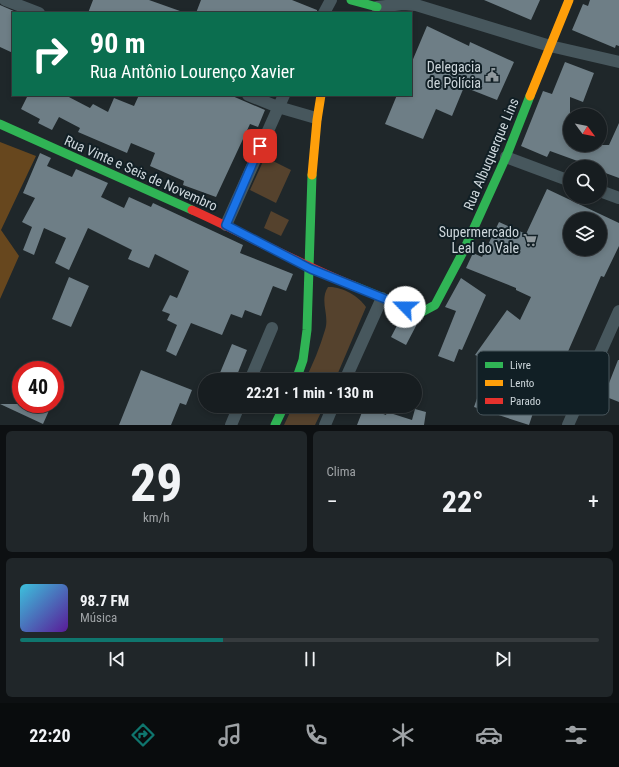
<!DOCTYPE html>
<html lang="pt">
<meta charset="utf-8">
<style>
:root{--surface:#171d20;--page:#202629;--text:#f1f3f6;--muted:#9ea2a5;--line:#363b3e;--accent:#0f766e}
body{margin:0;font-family:"Roboto Condensed",sans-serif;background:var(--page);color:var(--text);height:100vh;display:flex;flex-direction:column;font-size:15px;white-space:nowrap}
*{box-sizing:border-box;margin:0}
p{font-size:13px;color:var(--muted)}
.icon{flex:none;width:22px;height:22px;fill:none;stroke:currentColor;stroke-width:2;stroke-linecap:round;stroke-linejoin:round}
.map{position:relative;height:425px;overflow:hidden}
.sheet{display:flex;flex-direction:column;gap:6px;padding:6px;background:#0d1012;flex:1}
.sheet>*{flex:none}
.guide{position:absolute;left:12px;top:12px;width:400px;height:84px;border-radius:0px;box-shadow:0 2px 6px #0003,0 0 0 1px var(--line);background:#0b6e4f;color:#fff;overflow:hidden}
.needle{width:26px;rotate:122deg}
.fabs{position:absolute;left:563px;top:108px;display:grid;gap:8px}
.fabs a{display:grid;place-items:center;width:44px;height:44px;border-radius:50%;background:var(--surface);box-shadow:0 2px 6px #0003,0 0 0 1px var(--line);font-size:20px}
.speed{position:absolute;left:12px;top:361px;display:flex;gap:8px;font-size:20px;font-weight:700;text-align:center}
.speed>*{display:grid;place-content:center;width:52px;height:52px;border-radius:50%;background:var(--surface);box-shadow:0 2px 6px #0003,0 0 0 1px var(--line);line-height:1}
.speed .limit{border:6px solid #d22;background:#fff;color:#111}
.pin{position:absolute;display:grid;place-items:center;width:34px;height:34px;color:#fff;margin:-17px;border-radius:8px;box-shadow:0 2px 6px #0006}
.me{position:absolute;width:44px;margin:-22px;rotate:293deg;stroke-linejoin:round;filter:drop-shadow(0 0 3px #0008)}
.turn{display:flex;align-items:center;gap:14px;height:84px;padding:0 12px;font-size:18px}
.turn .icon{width:52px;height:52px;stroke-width:2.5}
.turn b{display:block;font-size:28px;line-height:34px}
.big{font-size:30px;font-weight:700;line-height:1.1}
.sheet .tile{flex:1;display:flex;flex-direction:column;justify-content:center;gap:6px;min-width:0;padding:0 14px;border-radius:6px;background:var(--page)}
.sheet .dial{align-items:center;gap:0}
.dial b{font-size:52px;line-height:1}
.song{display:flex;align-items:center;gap:12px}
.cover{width:48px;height:48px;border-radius:6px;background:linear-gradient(135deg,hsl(190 70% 55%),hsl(270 70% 35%))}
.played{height:4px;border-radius:2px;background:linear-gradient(90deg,var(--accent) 35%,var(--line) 35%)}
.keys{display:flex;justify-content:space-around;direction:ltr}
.heat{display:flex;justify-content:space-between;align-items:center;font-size:22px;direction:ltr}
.sheet .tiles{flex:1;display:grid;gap:6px;grid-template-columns:1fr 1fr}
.tile:last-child{grid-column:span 2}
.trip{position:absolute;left:198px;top:373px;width:224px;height:40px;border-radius:20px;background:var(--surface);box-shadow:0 2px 6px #0003,0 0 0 1px var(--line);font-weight:700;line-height:40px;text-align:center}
.menu{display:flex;height:64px;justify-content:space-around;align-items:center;background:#090c0d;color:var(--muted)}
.menu .icon{width:28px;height:28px}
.menu .active{color:var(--accent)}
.menu b{font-size:18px;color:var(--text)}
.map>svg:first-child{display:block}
.green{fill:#55422d}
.forest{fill:#67471e}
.building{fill:#6e7e86;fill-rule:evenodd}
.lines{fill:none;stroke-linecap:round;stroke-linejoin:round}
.street{stroke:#47575d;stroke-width:12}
.fast{stroke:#30b455;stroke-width:9}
.slow{stroke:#ff9f0a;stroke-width:9}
.jam{stroke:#e5322d;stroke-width:9}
.route-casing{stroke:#114b97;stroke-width:10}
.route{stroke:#1a73e8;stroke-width:7}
.labels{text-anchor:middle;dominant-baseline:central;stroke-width:4;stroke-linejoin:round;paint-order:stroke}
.poi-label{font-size:14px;fill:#cdd6db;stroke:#111f25;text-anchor:end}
.street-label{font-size:14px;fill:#cdd6db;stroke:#111f25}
.key{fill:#111f25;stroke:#49565c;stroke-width:1}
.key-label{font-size:11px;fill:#cdd6db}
</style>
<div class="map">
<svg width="619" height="425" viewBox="0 0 619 425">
<rect width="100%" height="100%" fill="#1f272a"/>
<path class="green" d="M265,157L291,170L276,203L250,190Z
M271,211L289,220L281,236L264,228Z
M328,287C341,286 359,296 366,307L335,380H305C313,364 320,347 325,330C330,315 319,301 328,287Z
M293,406H324L315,425H284Z"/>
<path class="forest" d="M0,142L36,156L1,230L19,256L0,299Z"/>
<path class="building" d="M93,0H149L180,11V13H88Z
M201,0H292L317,10V13H196Z
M484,0H540L531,20Z
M590,0H619V46L616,45L615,48L572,30L583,4L588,6Z
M0,5L16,12L13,13V53L0,47Z
M427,26L469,46L470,42L514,62L497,100L464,87L452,116L436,109L423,139L385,124L397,95H411V64Z
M565,62L594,73L583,102L570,97V145H609L619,123V178L600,171V167H594L550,151L547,157L521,146L543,91L552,94Z
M28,95H65L90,108L93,104L108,112L114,98L134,106L139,95H230L265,110L258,127L250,124L216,197L183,185L184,181L150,166L155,153L131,143L127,153L78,132L80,128L59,117L52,130L38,123L40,119L21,109Z
M40,153L51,158L47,166L72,177L76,169L108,183L101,197L124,208L129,197L151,207L153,203L243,245L240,253L293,274L286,291L273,286L261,316L245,310L242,318L231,314L222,335L191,323L176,356L166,351L177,325L167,320L170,314L162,311L170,295L177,298L189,271L155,254L149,268L128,259L132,250L88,228L69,270L55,263L66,238L44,228L34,255L23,250L32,227L22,222L35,198L23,193Z
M547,189L619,223V246L604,277L601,276L563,363L572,367L562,389L544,380L529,425L474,407L490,361L475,355L507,310L520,320L531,297L516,290V288L466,268L473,253L482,257L499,222L526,234ZM570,219H600V249H570ZM507,352L535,365L522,392L493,382Z
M69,277L89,286L71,327L52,319Z
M461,278L486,295L462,350L459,349L454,362L438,356L456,311L445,307Z
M402,316L417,324L406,345L391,337Z
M232,344L247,350L235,380H217Z
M618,360H619V402L604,396Z
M141,370L192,390L186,405L180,403L171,425H119Z
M0,404H52L43,424Z
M364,407L386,415L387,412L412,420L415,409L426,412L424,425H357Z"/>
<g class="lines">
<path class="street" d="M5,0L39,13
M377,7L403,4L416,5L550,46L619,62
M324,13L331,0
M248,95L278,107L316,118
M506,157L570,181
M600,191L619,198
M226,225L284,95
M250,380L272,328
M345,380L382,298
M231,425L239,406
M325,425L333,406
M568,425L619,311"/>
<path class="fast" d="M351,0L377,7
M0,124L192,210
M354,286L420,313L435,305L463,252L506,157L530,96
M296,380L303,360L307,330L312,175
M275,425L284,406"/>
<path class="slow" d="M530,96L569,0
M312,175L317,120L321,95"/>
<path class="jam" d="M192,210C246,234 298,264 354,286"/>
</g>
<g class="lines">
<g class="route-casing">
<path id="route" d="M260,146L226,225L311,269L405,307"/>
</g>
<use href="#route" class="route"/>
</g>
<defs>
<g id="civic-bare" transform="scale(1.08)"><path d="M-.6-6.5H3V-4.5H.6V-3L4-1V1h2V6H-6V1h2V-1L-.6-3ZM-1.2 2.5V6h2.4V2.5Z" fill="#90999d" stroke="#111f25" stroke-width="2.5" paint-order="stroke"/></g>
<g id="supermarket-bare" transform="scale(1.08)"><path d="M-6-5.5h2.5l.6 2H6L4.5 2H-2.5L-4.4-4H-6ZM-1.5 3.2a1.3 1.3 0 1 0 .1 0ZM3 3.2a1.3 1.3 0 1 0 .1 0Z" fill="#90999d" stroke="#111f25" stroke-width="2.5" paint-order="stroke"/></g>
</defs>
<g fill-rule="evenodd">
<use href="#civic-bare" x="492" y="75"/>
<use href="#supermarket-bare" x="530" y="240"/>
</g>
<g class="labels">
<g class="poi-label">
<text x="481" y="67">Delegacia<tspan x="481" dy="16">de Polícia</tspan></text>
<text x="519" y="232">Supermercado<tspan x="519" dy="16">Leal do Vale</tspan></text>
</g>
<g class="street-label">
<text transform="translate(491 154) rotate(-67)">Rua Albuquerque Lins</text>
<text transform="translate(141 173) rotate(24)">Rua Vinte e Seis de Novembro</text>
</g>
</g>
<rect x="477" y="351" width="132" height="64" rx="6" class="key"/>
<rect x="485" y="362" width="18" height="6" fill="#30b455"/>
<rect x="485" y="380" width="18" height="6" fill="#ff9f0a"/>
<rect x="485" y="398" width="18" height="6" fill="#e5322d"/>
<g class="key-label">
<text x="510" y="369">Livre</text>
<text x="510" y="387">Lento</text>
<text x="510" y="405">Parado</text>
</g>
</svg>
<div class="fabs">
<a><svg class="needle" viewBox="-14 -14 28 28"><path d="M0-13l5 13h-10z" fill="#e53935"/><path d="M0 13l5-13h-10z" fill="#9ea2a5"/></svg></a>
<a><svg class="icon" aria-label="search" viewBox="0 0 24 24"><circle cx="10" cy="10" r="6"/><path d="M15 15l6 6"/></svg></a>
<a><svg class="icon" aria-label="layers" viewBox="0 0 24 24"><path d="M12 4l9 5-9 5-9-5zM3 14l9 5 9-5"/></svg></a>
</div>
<div class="speed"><div class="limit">40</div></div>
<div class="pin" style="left:260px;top:146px;background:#d93025"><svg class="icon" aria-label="arrive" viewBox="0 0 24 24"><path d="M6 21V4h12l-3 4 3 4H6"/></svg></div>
<svg class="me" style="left:405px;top:307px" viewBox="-20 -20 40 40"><circle r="19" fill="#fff"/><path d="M0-13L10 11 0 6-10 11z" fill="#1a73e8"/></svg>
<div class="trip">22:21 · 1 min · 130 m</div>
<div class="guide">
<div class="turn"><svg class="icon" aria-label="right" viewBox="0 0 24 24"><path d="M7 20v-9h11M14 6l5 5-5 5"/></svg><div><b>90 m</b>Rua Antônio Lourenço Xavier</div></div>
</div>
</div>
<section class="sheet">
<div class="tiles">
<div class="tile dial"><b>29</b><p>km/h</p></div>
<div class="tile"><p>Clima</p>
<div class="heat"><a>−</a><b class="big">22°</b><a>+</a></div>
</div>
<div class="tile">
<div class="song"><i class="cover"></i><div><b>98.7 FM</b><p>Música</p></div></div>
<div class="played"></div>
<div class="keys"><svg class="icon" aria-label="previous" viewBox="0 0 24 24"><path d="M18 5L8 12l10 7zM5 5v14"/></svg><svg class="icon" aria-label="pause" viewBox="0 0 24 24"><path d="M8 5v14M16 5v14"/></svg><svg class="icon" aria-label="next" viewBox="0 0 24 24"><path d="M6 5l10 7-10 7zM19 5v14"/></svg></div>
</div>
</div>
</section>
<nav class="menu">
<b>22:20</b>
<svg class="icon active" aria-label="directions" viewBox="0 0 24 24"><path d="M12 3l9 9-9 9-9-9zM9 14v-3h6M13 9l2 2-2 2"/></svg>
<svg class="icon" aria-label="music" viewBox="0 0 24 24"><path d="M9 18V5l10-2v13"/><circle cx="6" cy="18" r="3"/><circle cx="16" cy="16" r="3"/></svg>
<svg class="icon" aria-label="phone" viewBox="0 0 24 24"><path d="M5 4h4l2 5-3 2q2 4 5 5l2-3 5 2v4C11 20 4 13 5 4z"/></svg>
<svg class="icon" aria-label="climate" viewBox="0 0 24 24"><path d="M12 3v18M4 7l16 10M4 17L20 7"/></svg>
<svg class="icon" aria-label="car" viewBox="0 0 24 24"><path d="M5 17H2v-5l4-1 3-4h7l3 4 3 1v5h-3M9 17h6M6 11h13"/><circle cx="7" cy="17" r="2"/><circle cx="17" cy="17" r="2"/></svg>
<svg class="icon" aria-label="filters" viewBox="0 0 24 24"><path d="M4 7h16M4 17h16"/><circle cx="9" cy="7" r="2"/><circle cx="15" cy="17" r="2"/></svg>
</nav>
